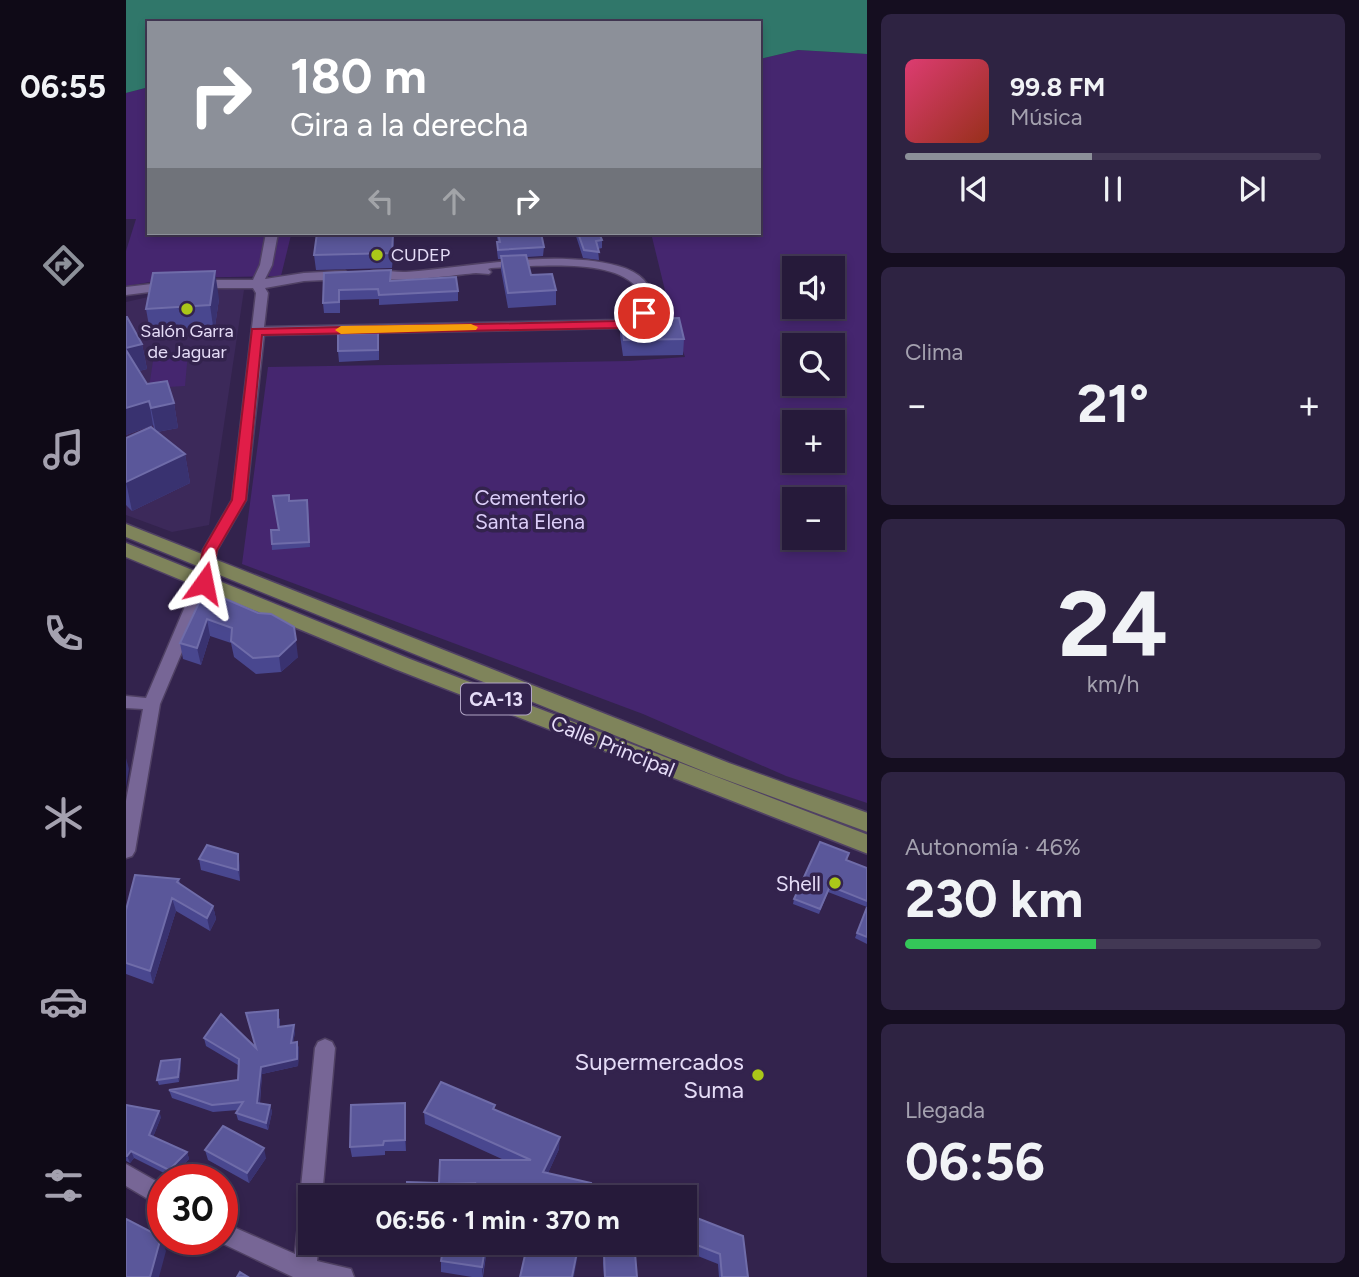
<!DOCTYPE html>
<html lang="es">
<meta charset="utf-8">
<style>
:root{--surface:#261a3a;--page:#2e2342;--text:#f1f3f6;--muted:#a4a1af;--line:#423854;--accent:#8c9099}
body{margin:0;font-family:Figtree,sans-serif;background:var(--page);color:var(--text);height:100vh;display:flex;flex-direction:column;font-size:26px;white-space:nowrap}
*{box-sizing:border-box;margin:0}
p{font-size:23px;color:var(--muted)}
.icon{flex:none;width:38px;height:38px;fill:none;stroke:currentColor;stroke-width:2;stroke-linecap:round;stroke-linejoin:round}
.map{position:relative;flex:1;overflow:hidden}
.side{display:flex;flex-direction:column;gap:14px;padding:14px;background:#150e20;width:492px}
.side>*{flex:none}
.hud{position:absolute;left:21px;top:21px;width:614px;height:214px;border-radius:0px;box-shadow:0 4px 10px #0003,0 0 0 2px var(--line);background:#8c9099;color:#fff;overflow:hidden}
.buttons{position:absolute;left:656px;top:256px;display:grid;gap:14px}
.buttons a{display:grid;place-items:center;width:63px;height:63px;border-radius:0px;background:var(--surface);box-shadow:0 4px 10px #0003,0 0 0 2px var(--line);font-size:35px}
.speed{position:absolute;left:21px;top:1164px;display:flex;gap:14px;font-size:35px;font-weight:700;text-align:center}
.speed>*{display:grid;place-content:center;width:91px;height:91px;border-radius:50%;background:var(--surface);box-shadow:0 4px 10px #0003,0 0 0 2px var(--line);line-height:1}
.speed .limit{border:10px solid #d22;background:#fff;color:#111}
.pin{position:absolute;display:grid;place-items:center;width:60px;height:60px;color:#fff;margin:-30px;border:4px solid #fff;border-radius:50%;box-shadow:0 2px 7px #0007}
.me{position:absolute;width:77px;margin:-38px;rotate:12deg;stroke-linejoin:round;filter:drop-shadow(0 0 5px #0008)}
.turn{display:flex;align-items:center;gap:24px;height:147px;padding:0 28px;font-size:32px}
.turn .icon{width:91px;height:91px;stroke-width:2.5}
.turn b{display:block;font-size:49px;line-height:60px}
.lanes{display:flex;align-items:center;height:66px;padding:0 28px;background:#0003;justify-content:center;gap:35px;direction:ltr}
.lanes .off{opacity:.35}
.big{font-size:52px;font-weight:700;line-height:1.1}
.side .widget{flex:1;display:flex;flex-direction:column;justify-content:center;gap:10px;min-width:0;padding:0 24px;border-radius:10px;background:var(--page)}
.side .dial{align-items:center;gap:0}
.dial b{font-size:91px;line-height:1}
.song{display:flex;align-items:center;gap:21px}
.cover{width:84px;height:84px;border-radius:10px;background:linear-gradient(135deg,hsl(340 70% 55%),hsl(10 70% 35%))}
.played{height:7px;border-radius:4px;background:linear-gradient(90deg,var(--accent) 45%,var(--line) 45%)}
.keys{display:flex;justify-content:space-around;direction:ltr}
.heat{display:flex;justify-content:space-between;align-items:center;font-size:38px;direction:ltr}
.charge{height:10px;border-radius:5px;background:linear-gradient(90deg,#34c759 46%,var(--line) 0)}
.trip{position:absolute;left:172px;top:1185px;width:399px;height:70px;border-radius:0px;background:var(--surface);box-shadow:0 4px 10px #0003,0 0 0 2px var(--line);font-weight:700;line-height:70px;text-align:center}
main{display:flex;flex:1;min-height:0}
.tabs{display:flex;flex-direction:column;width:126px;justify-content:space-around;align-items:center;background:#0f0a17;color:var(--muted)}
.tabs .icon{width:49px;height:49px}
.tabs .selected{color:var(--accent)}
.tabs b{font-size:32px;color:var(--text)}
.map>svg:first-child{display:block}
.built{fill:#3c295a}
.green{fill:#45266f;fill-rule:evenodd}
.water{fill:#30776a}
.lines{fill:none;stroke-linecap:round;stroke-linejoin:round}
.minor-casing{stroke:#504164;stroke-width:3}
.primary-casing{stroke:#504164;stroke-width:3}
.minor{fill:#776696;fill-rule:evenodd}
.primary{fill:#7f845b;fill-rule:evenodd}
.wall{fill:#49478f}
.shaded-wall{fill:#393270}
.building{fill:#5a579a;stroke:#6f6ca9;stroke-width:2}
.route{fill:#e11d48;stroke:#92132f;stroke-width:2}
.slow{fill:#f59e0b}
.poi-dot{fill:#aac719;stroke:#33234d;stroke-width:2.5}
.labels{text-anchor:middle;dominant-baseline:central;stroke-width:7;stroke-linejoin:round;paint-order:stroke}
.far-poi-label{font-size:18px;fill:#e5dcf7;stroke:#33234d;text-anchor:start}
.shield{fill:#33234d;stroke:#b0a4c4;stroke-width:2}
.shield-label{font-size:19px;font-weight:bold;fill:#e5dcf7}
.park-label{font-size:21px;fill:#dccef9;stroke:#33234d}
.street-label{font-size:21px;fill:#e5dcf7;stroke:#33234d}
.poi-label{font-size:21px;fill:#e5dcf7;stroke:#33234d;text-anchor:end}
.near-poi-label{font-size:24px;fill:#e5dcf7;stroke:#33234d;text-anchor:end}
</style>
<main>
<nav class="tabs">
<b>06:55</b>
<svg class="icon selected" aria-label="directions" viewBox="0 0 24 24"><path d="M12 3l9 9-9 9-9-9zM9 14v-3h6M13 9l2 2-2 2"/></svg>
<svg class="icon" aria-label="music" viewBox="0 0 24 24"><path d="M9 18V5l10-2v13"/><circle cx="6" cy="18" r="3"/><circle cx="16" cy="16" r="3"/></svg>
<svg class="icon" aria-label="phone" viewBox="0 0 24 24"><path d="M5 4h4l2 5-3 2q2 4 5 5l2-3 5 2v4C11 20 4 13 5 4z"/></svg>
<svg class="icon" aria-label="climate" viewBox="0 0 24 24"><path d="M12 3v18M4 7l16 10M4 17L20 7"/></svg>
<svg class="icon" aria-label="car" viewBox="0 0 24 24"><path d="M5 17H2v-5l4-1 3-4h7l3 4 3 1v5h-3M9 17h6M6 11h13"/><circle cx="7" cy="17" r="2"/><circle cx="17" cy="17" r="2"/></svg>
<svg class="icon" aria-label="filters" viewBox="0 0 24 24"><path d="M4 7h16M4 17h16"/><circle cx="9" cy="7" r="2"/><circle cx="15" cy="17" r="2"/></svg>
</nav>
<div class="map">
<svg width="742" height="1277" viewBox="0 0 742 1277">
<rect width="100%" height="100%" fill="#33234d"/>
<path class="built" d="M100,289L118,290L83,525L46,532L0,515V302L31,295Z"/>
<path class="green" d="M672,50L741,54V803L660,776L517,714L116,564L142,367L503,361L559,357L545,315L525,233H634V59ZM668,268H707V306H668ZM668,345H707V383H668ZM668,422H707V460H668ZM668,499H707V537H668Z
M23,87V233H170L165,235L155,276L49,278L0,286V251L10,219H0V93Z
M62,352L59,386L23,388L28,354Z"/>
<path class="water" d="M0,0H741V54L672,50L634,59V23H23V87L0,93Z"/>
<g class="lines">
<g class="minor-casing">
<path id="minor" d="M140,233H152L146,265L139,279L178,273L219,271L225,275L219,279L178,281L139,288L142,293L138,327L492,320L504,317L512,311V289C489,256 402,267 365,268L362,269L365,272L363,274L350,273C327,275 255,286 239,274C249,267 268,273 280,272C346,267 427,249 492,266C510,271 526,281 526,301C526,307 525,312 521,316C514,324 502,325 492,328L138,335L120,500L91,550L85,583L34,704L9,851L6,856L0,858V801L17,709L0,708V696L20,698L69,583L77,550L106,500L130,293L127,288H69L63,284L69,280H127L134,265Z
M43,282L47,283V289L0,295V287Z
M199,1039L206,1042L209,1048L196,1197H184V1242H193L191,1261L225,1269L228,1277H167L87,1239H96V1222L169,1254L173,1216L176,1208L181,1206L177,1205L174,1197L189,1048L192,1042Z
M0,1164L37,1185V1208L0,1186Z"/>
</g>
<g class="primary-casing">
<path id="primary" d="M0,524L603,763L742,813V832L587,775L0,537Z
M0,543L284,659L742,835V854L269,669L0,557Z"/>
</g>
<use href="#minor" class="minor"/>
<use href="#primary" class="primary"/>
</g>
<path class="wall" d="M370,233H415L418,247L417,256L401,257L405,275L430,290V305L382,308L375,270V259H372L371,251V242H372Z
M449,233H473L476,240V248L472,249L473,260L457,258Z
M268,240L266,268L190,270L188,255Z
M265,270V281L332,291V301L253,305V299L214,300V313H198L197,303L198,273Z
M93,299L88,333L25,337L20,309Z
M495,319L558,339L557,355L497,356L494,335Z
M16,344L21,369L13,371L21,384L48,403L52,428L31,432L59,454L64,483L6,511L0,505V438L29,431L27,425L0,435Z
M253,344V360L213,362L212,351Z
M164,501L182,506L184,547L146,550L145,530H153Z
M79,590L172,657L155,672L130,674L108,657L105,643L84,636L75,665L57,659L54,643Z
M73,859L114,865V881L75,870Z
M721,860L741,868V907L702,892L693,914L667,904L668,899Z
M53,879L54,884L87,906L90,919L84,931L50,911L27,984L0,974V910Z
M741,907V944L729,938Z
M154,1018V1027L169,1032L167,1043L171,1042L173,1049L172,1066L136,1074L134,1103L144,1105L146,1112L142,1130L112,1120L110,1113L112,1110L87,1112L46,1098L43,1090L112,1080V1065L80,1046L78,1038L129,1047Z
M55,1065L53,1082L33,1085L31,1080Z
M0,1105L35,1117L27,1137L61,1152L63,1159L46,1177L8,1158L4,1163L0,1161Z
M369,1110L433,1149L422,1173L465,1183L463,1197H347V1195L280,1196L378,1160L299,1124L298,1112Z
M280,1113V1151H259V1155L226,1157L224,1147Z
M79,1150L140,1158L123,1183L82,1160Z
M558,1213L622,1277H593L592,1264L544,1245L545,1242H558Z
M362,1242L357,1277H346L315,1272V1261L316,1254H269L268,1243Z
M478,1254L511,1277H478L477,1263Z"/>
<path class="shaded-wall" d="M267,233H268V240L266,268V253Z
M89,271L93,299L88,333L84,305Z
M16,344L21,369L4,373L0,348Z
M23,401L27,425L0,435V408Z
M48,403L52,428L30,432L25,408Z
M59,454L64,483L6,511L0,482Z
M81,619L84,636L75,665L71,648Z
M170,640L172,657L155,672L153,656Z
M0,758L3,769L0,787Z
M112,854L114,865V881L112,870Z
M46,898L50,911L27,984L24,971Z
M87,906L90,919L84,931L81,918Z
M168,1025L169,1032L166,1051L165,1043Z
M171,1042L173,1049L172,1066L136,1074L133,1110L131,1103L135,1067Z
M54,1059L55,1065L53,1082L52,1077Z
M279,1103L280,1113V1151L279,1140Z
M144,1105L146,1112L142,1130L140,1123Z
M33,1111L35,1117L25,1142L23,1135Z
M434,1137L433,1149L417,1184V1172Z
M138,1148L140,1158L123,1183L121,1173Z
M5,1151L8,1158L4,1163L1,1156Z
M61,1152L63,1159L46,1177L43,1170Z
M35,1237L40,1251L33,1277H24Z
M360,1242H362L356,1277V1267Z
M453,1242H454L448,1277H446Z"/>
<path class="building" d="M191,233H267L266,253L188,255Z
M372,233H415L418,247L372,250L371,242H374Z
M452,233H473L476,240L470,241L473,252L458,250Z
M400,255L405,275L426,274L430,290L382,293L375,256Z
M265,270L264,281L330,277L332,291L253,295L252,289L213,290V302L197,303L198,273Z
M89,271L84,305L20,309L27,273Z
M0,317H1L16,344L0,348Z
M553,318L558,339L498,340L495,319Z
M252,333V350L212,351V334Z
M0,350L21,384L41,381L48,403L25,408L23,401L0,408Z
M25,427L59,454L0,482V438Z
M163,495V501L181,500L183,542L146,544L145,530H153L147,496Z
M79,590L132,613L145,614L168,627L170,640L153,656L127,658L105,641L106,628L81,619L71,648L54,643Z
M694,842L723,853L720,860L741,868V901L704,886L694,909L668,899Z
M81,845L112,854V870L73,859Z
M9,875L53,879L51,882L87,906L81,918L46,898L24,971L0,963V910Z
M741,907V937L731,933Z
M152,1010V1027L168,1025L165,1043L171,1042V1059L135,1067L131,1103L144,1105L140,1123L110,1113L117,1102L86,1105L43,1090L112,1080L113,1059L78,1038L95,1014L130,1048L120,1013Z
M54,1059L52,1077L31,1080L35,1061Z
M315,1082L369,1105L367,1109L434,1137L417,1172L465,1183L462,1197H372L347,1190L349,1183L317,1184L316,1197H270V1196H280L281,1182L313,1183L314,1160H405L298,1112Z
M279,1103V1140L258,1141L257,1145L224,1147L225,1105Z
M0,1105L33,1111L23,1135L61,1152L43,1170L5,1151L1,1156H0Z
M97,1126L138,1148L121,1173L79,1150Z
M558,1213L617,1236L622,1277H596L594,1254L558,1240Z
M0,1219L35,1237L24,1277H0Z
M360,1242L356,1267L315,1261L318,1243H268Z
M402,1242H453L446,1277H394Z
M509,1253L511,1277H479L478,1254Z
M114,1272L122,1277H111Z"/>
<path class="route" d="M518,310L524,313C515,323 504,325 492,328L136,335L120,500L91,550L85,583L78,588L70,583L77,550L106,500L126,329L491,321Z"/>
<path class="slow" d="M345,324L352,327L350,330L215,334L209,330L215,326Z"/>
<g class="poi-dot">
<circle cx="251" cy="255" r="7"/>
<circle cx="61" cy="309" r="7"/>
<circle cx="709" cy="883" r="7"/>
<circle cx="632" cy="1075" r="7"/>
</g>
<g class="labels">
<g class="far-poi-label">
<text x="265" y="255">CUDEP</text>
<text x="61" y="331" text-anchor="middle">Salón Garra<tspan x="61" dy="21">de Jaguar</tspan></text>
</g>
<rect class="shield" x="335" y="683.5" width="70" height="31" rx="5"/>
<g class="shield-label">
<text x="370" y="699">CA-13</text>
</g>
<g class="park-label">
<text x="404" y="497">Cementerio<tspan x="404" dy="24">Santa Elena</tspan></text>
</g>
<g class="street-label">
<text transform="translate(487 746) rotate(22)">Calle Principal</text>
</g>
<g class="poi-label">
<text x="695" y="883">Shell</text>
</g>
<g class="near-poi-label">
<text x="618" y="1061">Supermercados<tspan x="618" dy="28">Suma</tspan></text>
</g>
</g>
</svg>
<div class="buttons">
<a><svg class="icon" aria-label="sound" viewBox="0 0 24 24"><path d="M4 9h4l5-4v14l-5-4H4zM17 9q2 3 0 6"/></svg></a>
<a><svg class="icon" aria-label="search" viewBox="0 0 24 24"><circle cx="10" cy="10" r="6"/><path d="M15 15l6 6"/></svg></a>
<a>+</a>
<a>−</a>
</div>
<div class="speed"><div class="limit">30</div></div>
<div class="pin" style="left:518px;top:313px;background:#d93025"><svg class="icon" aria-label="arrive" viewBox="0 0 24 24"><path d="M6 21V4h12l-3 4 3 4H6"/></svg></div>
<svg class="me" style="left:78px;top:583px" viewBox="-20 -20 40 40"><path d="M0-17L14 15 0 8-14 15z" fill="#e11d48" stroke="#fff" stroke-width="4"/></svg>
<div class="trip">06:56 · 1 min · 370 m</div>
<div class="hud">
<div class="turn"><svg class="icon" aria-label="right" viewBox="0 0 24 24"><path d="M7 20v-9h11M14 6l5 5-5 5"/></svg><div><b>180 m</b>Gira a la derecha</div></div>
<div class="lanes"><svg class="icon off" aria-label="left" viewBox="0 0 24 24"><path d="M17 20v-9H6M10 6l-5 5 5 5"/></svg><svg class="icon off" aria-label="ahead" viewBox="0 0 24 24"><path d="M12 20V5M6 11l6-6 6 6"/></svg><svg class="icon" aria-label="right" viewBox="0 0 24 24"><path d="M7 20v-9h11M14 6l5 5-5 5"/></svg></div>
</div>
</div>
<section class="side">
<div class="widget">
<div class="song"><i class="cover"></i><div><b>99.8 FM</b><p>Música</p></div></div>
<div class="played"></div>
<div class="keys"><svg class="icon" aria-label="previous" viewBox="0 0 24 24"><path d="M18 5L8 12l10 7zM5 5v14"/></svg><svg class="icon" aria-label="pause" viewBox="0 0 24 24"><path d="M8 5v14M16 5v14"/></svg><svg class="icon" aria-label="next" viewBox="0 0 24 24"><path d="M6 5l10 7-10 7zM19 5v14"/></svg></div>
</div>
<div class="widget"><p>Clima</p>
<div class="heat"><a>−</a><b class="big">21°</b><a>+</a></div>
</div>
<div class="widget dial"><b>24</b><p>km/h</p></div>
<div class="widget"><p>Autonomía · 46%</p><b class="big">230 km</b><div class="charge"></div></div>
<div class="widget"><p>Llegada</p><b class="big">06:56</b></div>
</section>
</main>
